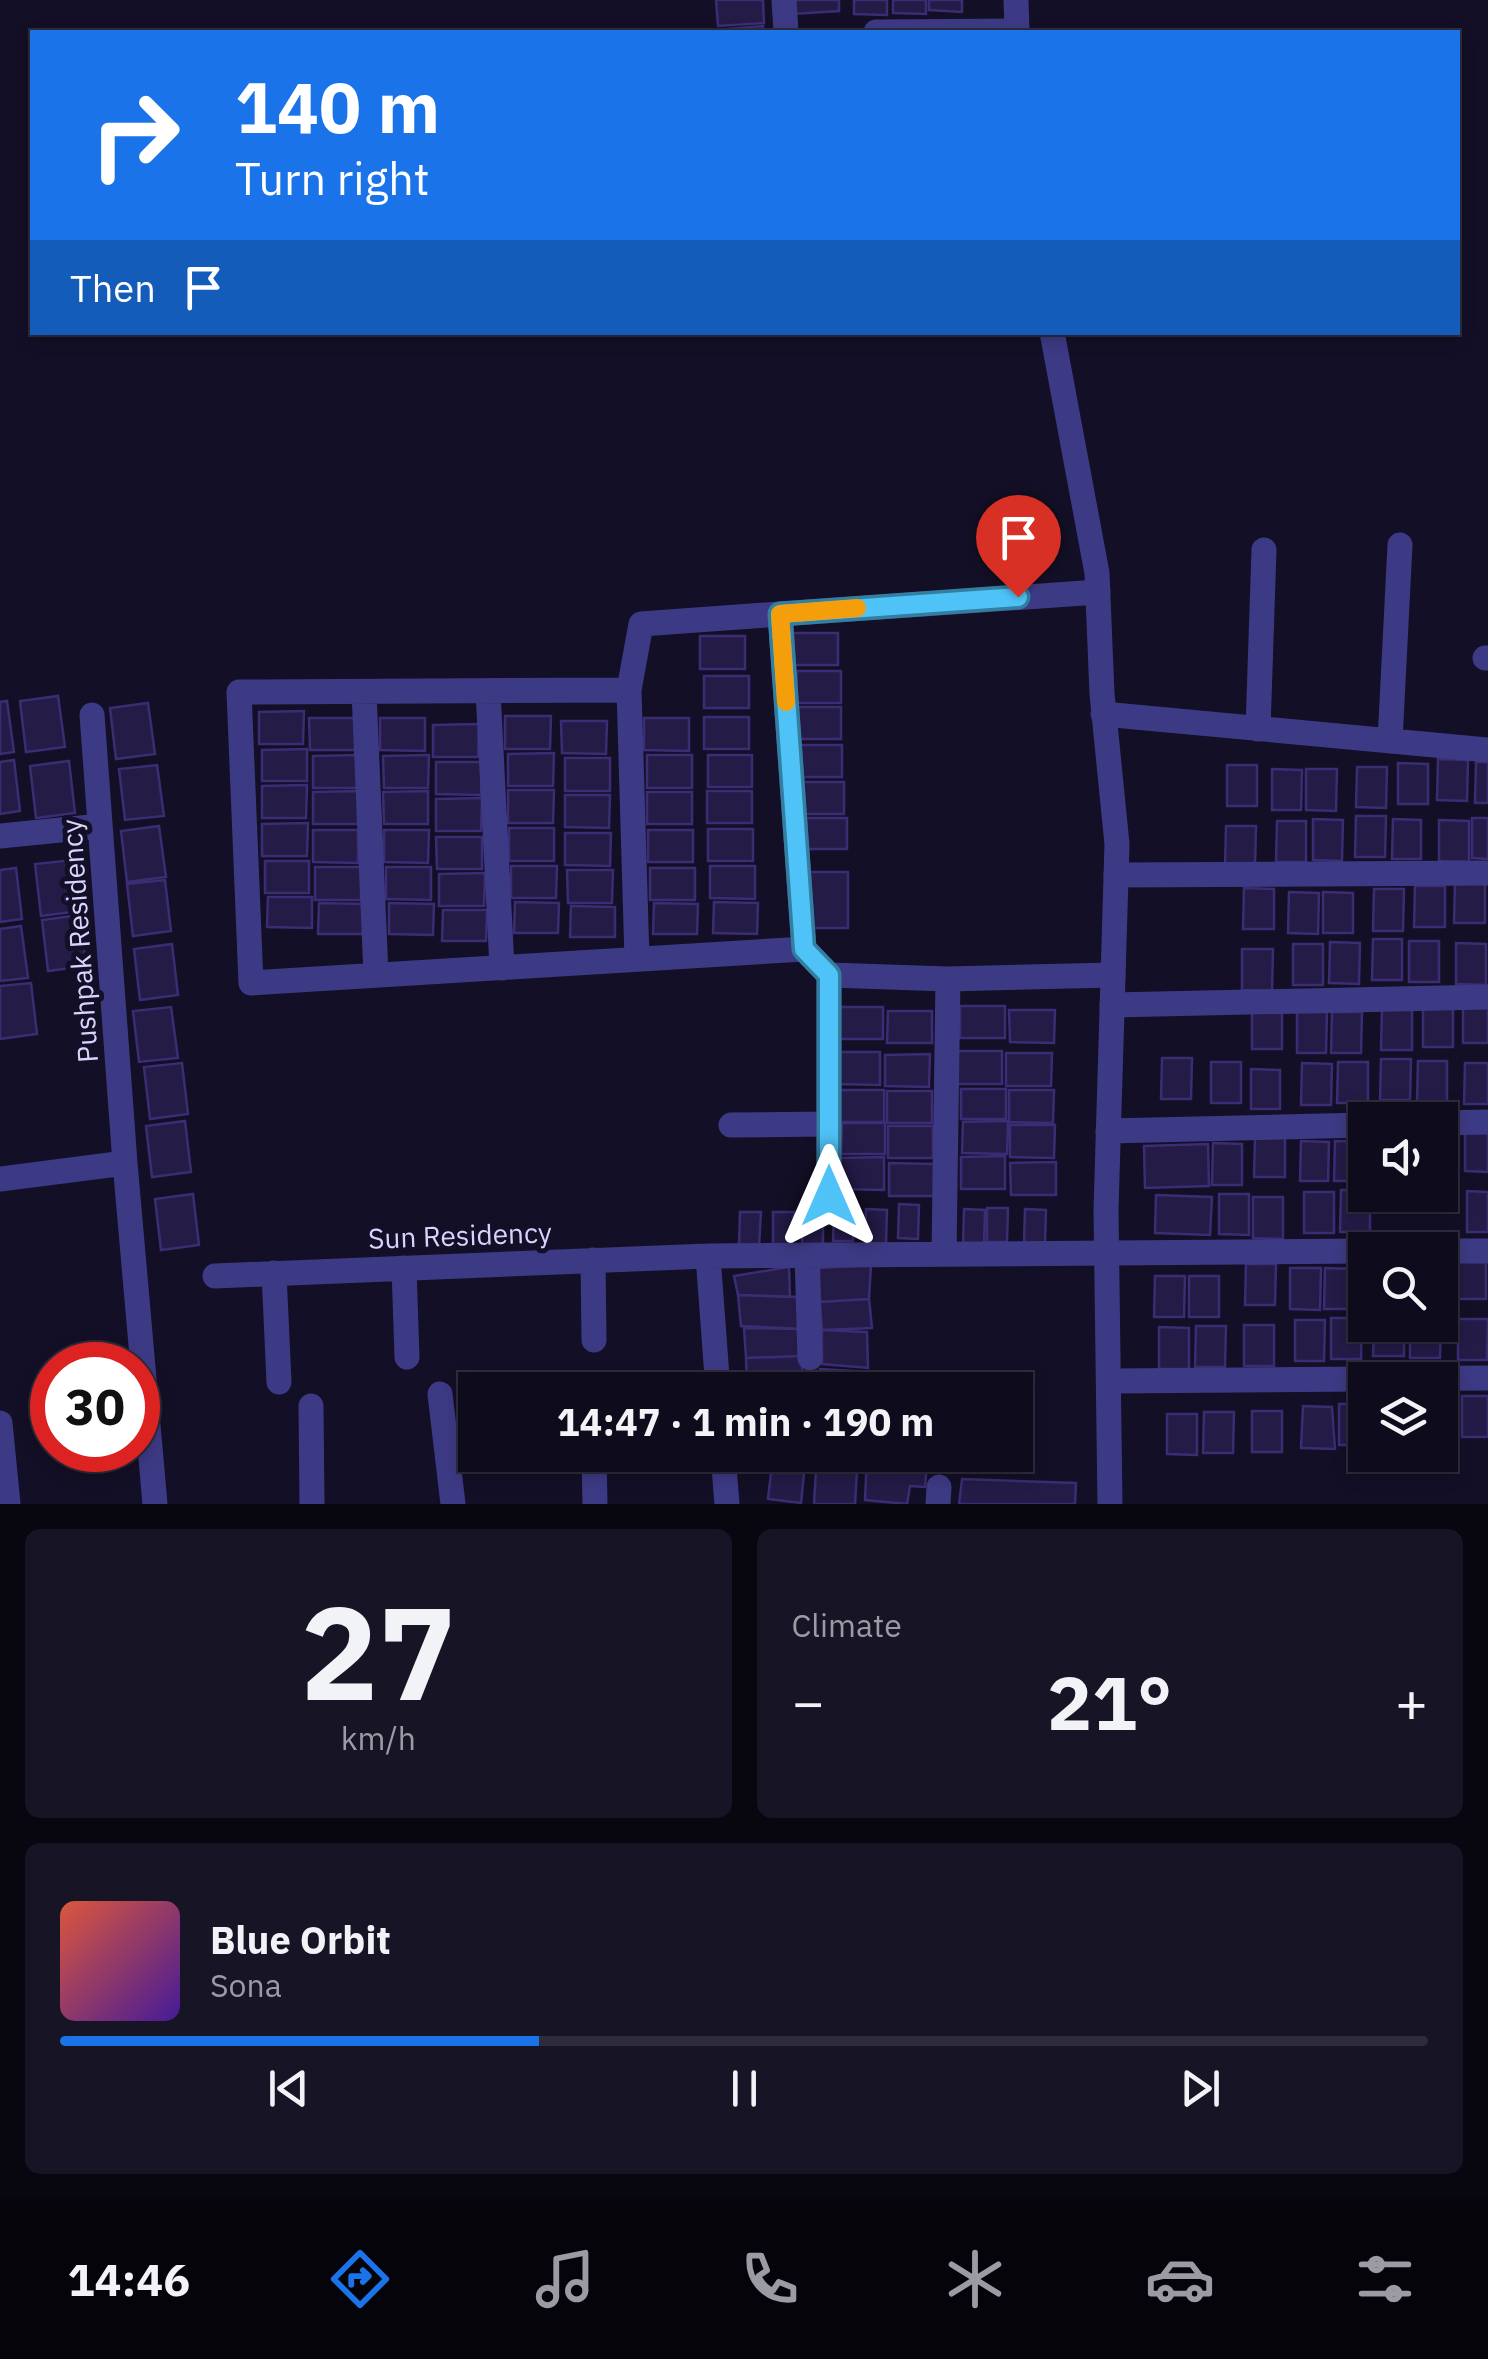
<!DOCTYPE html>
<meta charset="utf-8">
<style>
:root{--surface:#0e0b1c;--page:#171425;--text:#f1f3f6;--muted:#9b9ba3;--line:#2e2b3b;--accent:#1a73e8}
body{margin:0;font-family:"IBM Plex Sans",sans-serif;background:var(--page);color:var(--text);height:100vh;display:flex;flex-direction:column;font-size:38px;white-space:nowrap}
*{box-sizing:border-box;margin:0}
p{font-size:32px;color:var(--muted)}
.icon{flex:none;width:55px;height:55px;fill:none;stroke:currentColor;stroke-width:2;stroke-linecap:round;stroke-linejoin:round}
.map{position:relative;height:1504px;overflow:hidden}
.drawer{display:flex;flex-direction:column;gap:25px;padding:25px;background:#08060f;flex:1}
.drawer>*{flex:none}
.guide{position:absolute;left:30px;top:30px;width:1430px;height:305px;border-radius:0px;box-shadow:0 5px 15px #0003,0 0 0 2px var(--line);background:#1a73e8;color:#fff;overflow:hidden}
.controls{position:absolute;left:1348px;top:1102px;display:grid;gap:20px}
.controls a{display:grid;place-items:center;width:110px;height:110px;border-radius:0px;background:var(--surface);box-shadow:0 5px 15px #0003,0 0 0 2px var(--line);font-size:50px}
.speed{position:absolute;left:30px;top:1342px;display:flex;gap:20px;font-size:50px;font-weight:700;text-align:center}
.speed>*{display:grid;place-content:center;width:130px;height:130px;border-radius:50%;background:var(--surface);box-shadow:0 5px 15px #0003,0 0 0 2px var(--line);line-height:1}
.speed .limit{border:15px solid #d22;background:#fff;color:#111}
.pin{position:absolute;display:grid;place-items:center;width:85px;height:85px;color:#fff;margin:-102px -42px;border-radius:50% 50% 50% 0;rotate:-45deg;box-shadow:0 0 10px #0007}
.pin .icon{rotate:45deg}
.me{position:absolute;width:110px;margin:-55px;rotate:0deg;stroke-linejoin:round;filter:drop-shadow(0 0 8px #0008)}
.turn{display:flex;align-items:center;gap:35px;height:210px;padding:0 40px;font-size:45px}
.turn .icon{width:130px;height:130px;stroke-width:2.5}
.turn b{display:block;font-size:70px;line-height:85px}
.then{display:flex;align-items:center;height:95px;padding:0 40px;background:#0003;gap:20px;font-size:38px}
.big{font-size:75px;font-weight:700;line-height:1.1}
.drawer .tile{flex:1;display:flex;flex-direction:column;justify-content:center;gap:15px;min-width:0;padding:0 35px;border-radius:15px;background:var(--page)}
.drawer .dial{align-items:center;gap:0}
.dial b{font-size:130px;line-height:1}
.song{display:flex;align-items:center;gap:30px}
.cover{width:120px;height:120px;border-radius:15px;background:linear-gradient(135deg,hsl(10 70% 55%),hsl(260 70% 35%))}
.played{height:10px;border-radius:5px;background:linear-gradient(90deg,var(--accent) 35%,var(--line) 35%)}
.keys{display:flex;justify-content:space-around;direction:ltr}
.heat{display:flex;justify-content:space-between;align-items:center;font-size:55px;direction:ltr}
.drawer .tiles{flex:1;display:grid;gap:25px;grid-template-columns:1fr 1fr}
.tile:last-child{grid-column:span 2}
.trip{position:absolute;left:458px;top:1372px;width:575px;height:100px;border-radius:0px;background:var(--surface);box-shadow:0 5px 15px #0003,0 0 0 2px var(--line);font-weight:700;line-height:100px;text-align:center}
.menu{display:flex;height:160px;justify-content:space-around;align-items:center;background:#06040b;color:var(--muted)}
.menu .icon{width:70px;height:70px}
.menu .selected{color:var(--accent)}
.menu b{font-size:45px;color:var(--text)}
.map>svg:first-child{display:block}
.building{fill:#241b47;stroke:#3b2d73;stroke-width:2.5}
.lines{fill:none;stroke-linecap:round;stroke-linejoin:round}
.minor{stroke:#3d3a85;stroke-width:25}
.tertiary{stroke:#3d3a85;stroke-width:25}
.route-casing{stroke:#337fa1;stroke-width:25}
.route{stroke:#4fc3f7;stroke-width:18}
.slow{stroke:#f59e0b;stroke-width:18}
.labels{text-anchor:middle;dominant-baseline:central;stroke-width:10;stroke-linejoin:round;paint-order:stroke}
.street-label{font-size:28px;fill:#d9d4ff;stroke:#130f26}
</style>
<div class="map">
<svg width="1488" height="1504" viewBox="0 0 1488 1504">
<rect width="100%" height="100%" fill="#130f26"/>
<path class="building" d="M716,0H763L764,23L718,26Z
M793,0H839V11L793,14Z
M854,0H887V15L854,14Z
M893,0H926V14L893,13Z
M929,0H962V12L929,10Z
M763,26V32H717V30Z
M793,633H838V665H793Z
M700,636H745V669H700Z
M797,671H841V703H796Z
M704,676H749V708H704Z
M58,696L65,747L26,752L20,701Z
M7,701L14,752L0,754V702Z
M148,703L155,754L116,759L110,708Z
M796,707H841V739H796Z
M304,711L303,744H259V712Z
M505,716H551L550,749H505Z
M704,717H749V749H704Z
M309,718H355V750H310Z
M380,718H425V751L380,750Z
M644,718H689V751L644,750Z
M561,721H607L606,754L562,753Z
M479,724L478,757H433V725Z
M797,745H842V777H797Z
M307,749V781H262V750Z
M554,753L553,786H508V754Z
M358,755V788H313V756Z
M429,755L428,788H384L383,756Z
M647,755H692V788H647Z
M708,755H752V787H708Z
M565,758H610V791H565Z
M1438,759L1468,760L1467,801L1437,800Z
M14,760L20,811L0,814V762Z
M69,761L75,813L36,818L30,766Z
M436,762H482L481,795L436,794Z
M1476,762H1488V803H1475Z
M1398,763L1428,764V804H1398Z
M157,765L164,816L125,820L119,769Z
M1227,765H1257V806H1227Z
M1357,767H1387L1386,808L1356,807Z
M1272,769L1302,770L1301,810H1272Z
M1306,769H1337L1336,811L1306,810Z
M799,782H844V814H799Z
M307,785L306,818H262V786Z
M508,790H554L553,823H508Z
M358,791V824H313V792Z
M428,791V824H384L383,792Z
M707,791H752V823H707Z
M647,792H692V824H647Z
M565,795H610L609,828L565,827Z
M482,798L481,831H436V799Z
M1356,816H1386L1385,857H1355Z
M803,818H847V849H802Z
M1472,818H1488V859L1472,858Z
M1313,819L1343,820L1342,861L1313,860Z
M1393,819L1421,820V859H1392Z
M1439,820L1469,821V862L1439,861Z
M1277,821H1306V862H1276Z
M308,823L307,856H262V824Z
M159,826L166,877L127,882L121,831Z
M1226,826H1256L1255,867H1225Z
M509,828H554V861H509Z
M708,829H753V861H708Z
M313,830H358V863L313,862Z
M384,830H429L428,863L384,862Z
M648,830H693V862H648Z
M565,833H611L610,866L565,865Z
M436,837H482V869H437Z
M73,860L79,911L41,916L35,864Z
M265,861H309V893H265Z
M511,866H557L556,898H511Z
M710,866H755V899L710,898Z
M315,867H361V900H315Z
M386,867H431V900L386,899Z
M16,868L22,919L0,922V870Z
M650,868H695V900H650Z
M567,870H613L612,903H568Z
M806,872H848V928H805Z
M485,873L484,906H439V874Z
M165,880L171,931L133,936L127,884Z
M1455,882L1485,883V923H1454Z
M1415,886H1445V927H1414Z
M1244,888L1274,889V929H1243Z
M1374,889H1404L1403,931H1373Z
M1289,892L1319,893L1318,934L1288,933Z
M1323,892L1353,893V933H1323Z
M268,897H312V928L267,927Z
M515,902L559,903L558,933H514Z
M714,902L758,903L757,934L713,933Z
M319,903L364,904L363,934H318Z
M389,903L434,904L433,935L389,934Z
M654,903L698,904L697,934H653Z
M571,906L615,907V937H570Z
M443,910H487L486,941H442Z
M80,915L86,966L48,971L42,920Z
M21,926L28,978L0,981V929Z
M1373,939H1402V980H1372Z
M1409,941H1439V982H1409Z
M1330,942L1360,943L1359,984L1329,983Z
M1456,943L1486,944V985L1456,984Z
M172,944L178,995L140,1000L134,949Z
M1293,944H1323V985H1293Z
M1242,949H1273L1272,991L1242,990Z
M31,983L37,1034L0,1039V986Z
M1463,1002H1488V1043H1463Z
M1423,1005L1453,1006V1047H1423Z
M960,1006H1005V1038H960Z
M171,1007L178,1058L139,1062L133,1011Z
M838,1007H883V1039H838Z
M1252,1008H1282V1049H1252Z
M1382,1009H1412V1050H1381Z
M1009,1010H1055L1054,1043L1010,1042Z
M888,1011H932V1043H887Z
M1297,1012H1327L1326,1053H1297Z
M1332,1012H1362L1361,1053H1331Z
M957,1051H1002V1084H957Z
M836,1052H880V1085L835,1084Z
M1006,1053H1052L1051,1086H1006Z
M930,1054L929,1087L885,1086V1055Z
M1162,1058H1192L1191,1099H1161Z
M1381,1059H1411L1410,1100H1380Z
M1418,1061H1447V1102H1417Z
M1211,1062H1241V1103H1211Z
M1338,1062H1368V1103H1337Z
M182,1063L188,1114L150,1119L144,1067Z
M1302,1063L1332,1064L1331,1105H1301Z
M1465,1063H1488V1104H1464Z
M1251,1069L1280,1070V1109H1251Z
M961,1089H1006V1119H961Z
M839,1090H884V1122H839Z
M1009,1090H1054L1053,1123L1009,1122Z
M887,1091H932V1123H887Z
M185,1121L191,1172L152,1177L146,1126Z
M1008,1121L1007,1154L962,1153L963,1122Z
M842,1123H885V1154H841Z
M1010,1125H1055L1054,1158L1010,1157Z
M888,1126H933V1158H888Z
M1465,1130L1488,1131V1172L1465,1171Z
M1255,1136L1285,1137V1177H1254Z
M1301,1141L1329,1142L1328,1181H1300Z
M1335,1141L1363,1142V1181H1334Z
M1213,1143L1242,1144V1185H1212Z
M1208,1144L1209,1186L1145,1188L1144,1146Z
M1005,1156V1189H961V1157Z
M884,1157V1190L839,1189V1158Z
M1056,1162V1195H1011L1010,1163Z
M889,1163L934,1164V1196H889Z
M1341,1190H1365L1370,1195V1232H1340Z
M1467,1191L1488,1192V1232H1467Z
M1304,1192H1334V1233H1304Z
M193,1194L199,1245L161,1250L155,1199Z
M1219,1194H1249V1235L1219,1234Z
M1156,1195L1212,1197L1210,1235L1155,1233Z
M1253,1197H1283V1239L1253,1238Z
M899,1204L919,1205L918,1239L898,1238Z
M834,1207L855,1208L853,1241H833Z
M987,1208H1008L1007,1242H987Z
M866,1209L887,1210L886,1244L865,1243Z
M964,1209L985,1210L984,1243H963Z
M1025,1209L1046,1210L1045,1243H1024Z
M803,1211L823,1212V1246L802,1245Z
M740,1212H761L759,1246H739Z
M773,1212H794L793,1246L773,1245Z
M1457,1258L1486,1259V1299H1456Z
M1440,1262H1447L1446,1303H1440Z
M1246,1264H1276L1275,1305H1245Z
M871,1265L869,1299L820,1302L819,1268Z
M789,1267L790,1297L738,1295L734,1276Z
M1290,1268H1321L1320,1310L1290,1309Z
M1325,1268L1355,1269L1354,1309H1324Z
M1155,1276H1185L1184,1317H1154Z
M1189,1276H1219V1317H1189Z
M738,1295L801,1297L803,1329L741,1326Z
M869,1299L872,1328L822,1330L820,1302Z
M1441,1317L1440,1358H1410V1325H1440Z
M1331,1318H1362L1361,1359H1331Z
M1458,1319H1488L1487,1360H1458Z
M1295,1320H1325L1324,1361H1295Z
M1244,1325H1274V1366H1244Z
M1374,1325H1404V1356H1373Z
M1196,1326H1226L1225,1367H1195Z
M1159,1327L1189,1328V1369H1159Z
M744,1328L803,1329L801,1356L746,1358Z
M822,1330L867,1332L868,1368L822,1364Z
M801,1356L804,1390L747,1387L746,1358Z
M820,1369L868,1372V1390H821Z
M1462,1396H1488V1437H1462Z
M1440,1403H1448V1444H1440Z
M1339,1404H1365V1445H1339Z
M1303,1406L1332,1407L1335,1449L1301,1448Z
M1252,1411H1282V1452H1252Z
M1204,1412H1234L1233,1453H1203Z
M1167,1414H1197V1455L1167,1454Z
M808,1455H855L854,1467L821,1465Z
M867,1455H949L948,1466L927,1464L925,1487L910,1486L907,1504L865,1500Z
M816,1469L857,1471L855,1504H814Z
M771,1473H804L801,1503L768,1499Z
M962,1479L1076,1483L1075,1504H959Z"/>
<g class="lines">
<path class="minor" d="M784,0L786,32
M876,32L1017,31
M780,614L1098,592
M1485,658H1488
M629,690L637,959
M488,691L502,968
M364,692L376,975
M1103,714L1488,750
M92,715L125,1163
M1258,729L1264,550
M1390,741L1400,545
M0,836L100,826
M1116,875L1488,873
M804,949L780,614L641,624L629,690L239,692L251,983L804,949L829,975L948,979L1113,975
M1112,1005L1488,997
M1440,1123L1488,1122
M731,1125L829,1124
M1108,1131L1365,1125
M0,1179L125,1163L155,1504
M829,1195V975
M1440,1251H1488
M944,1254L948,979
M708,1256L718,1390
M807,1256L810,1358
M593,1260L594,1340
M404,1268L407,1357
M274,1273L279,1382
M215,1276L708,1256L1365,1251
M1111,1381L1488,1378
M440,1394L453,1504
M311,1406L312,1504
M0,1423L8,1504
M594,1455L595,1504
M723,1455L727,1504
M723,1456L814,1460
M938,1504L939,1487"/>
<path class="tertiary" d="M1016,0L1017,32
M1052,332L1097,573L1102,694L1117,844L1106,1210L1110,1504"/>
</g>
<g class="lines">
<g class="route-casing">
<path id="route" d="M829,1196V975L804,949L780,614L1018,597"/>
</g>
<use href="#route" class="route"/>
<path class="slow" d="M786,702L780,614L857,608"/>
</g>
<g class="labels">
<g class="street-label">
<text transform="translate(79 941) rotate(-94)">Pushpak Residency</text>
<text transform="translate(460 1235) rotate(-2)">Sun Residency</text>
</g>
</g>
</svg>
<div class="controls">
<a><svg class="icon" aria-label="sound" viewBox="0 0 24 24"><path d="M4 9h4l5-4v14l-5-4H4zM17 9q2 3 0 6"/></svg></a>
<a><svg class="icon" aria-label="search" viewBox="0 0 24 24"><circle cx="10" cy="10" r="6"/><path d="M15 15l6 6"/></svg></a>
<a><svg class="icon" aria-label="layers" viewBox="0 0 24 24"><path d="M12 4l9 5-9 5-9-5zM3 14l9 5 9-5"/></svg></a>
</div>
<div class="speed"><div class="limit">30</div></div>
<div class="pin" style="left:1018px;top:597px;background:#d93025"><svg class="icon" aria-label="arrive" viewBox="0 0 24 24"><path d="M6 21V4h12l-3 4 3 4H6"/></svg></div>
<svg class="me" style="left:829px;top:1196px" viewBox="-20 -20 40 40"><path d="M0-17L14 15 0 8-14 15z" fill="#4fc3f7" stroke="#fff" stroke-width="4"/></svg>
<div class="trip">14:47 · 1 min · 190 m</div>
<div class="guide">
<div class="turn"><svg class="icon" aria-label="right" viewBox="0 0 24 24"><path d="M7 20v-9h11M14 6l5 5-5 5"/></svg><div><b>140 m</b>Turn right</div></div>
<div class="then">Then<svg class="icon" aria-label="arrive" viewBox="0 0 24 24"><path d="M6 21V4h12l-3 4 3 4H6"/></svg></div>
</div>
</div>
<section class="drawer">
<div class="tiles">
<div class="tile dial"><b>27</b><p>km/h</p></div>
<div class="tile"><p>Climate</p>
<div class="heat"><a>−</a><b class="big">21°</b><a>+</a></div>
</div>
<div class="tile">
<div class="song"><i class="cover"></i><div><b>Blue Orbit</b><p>Sona</p></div></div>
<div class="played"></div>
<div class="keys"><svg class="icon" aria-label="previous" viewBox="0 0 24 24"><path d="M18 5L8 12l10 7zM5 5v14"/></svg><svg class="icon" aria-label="pause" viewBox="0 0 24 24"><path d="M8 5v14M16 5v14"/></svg><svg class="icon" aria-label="next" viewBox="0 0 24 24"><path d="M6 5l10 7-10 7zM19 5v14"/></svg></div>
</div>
</div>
</section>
<nav class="menu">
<b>14:46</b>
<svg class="icon selected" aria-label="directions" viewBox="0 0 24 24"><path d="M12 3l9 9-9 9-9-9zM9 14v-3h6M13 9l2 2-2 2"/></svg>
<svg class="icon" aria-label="music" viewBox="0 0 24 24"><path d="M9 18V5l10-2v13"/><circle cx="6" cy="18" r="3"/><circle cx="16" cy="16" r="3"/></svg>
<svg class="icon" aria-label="phone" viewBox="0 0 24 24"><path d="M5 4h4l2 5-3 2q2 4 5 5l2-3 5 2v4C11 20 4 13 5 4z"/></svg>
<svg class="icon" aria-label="climate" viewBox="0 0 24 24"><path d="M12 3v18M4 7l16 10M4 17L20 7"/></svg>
<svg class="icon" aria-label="car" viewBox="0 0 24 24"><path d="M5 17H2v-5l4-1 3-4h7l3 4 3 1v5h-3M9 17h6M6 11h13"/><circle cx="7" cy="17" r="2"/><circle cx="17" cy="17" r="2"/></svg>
<svg class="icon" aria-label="filters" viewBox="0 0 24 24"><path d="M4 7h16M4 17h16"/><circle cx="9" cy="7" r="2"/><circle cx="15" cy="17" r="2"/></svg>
</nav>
